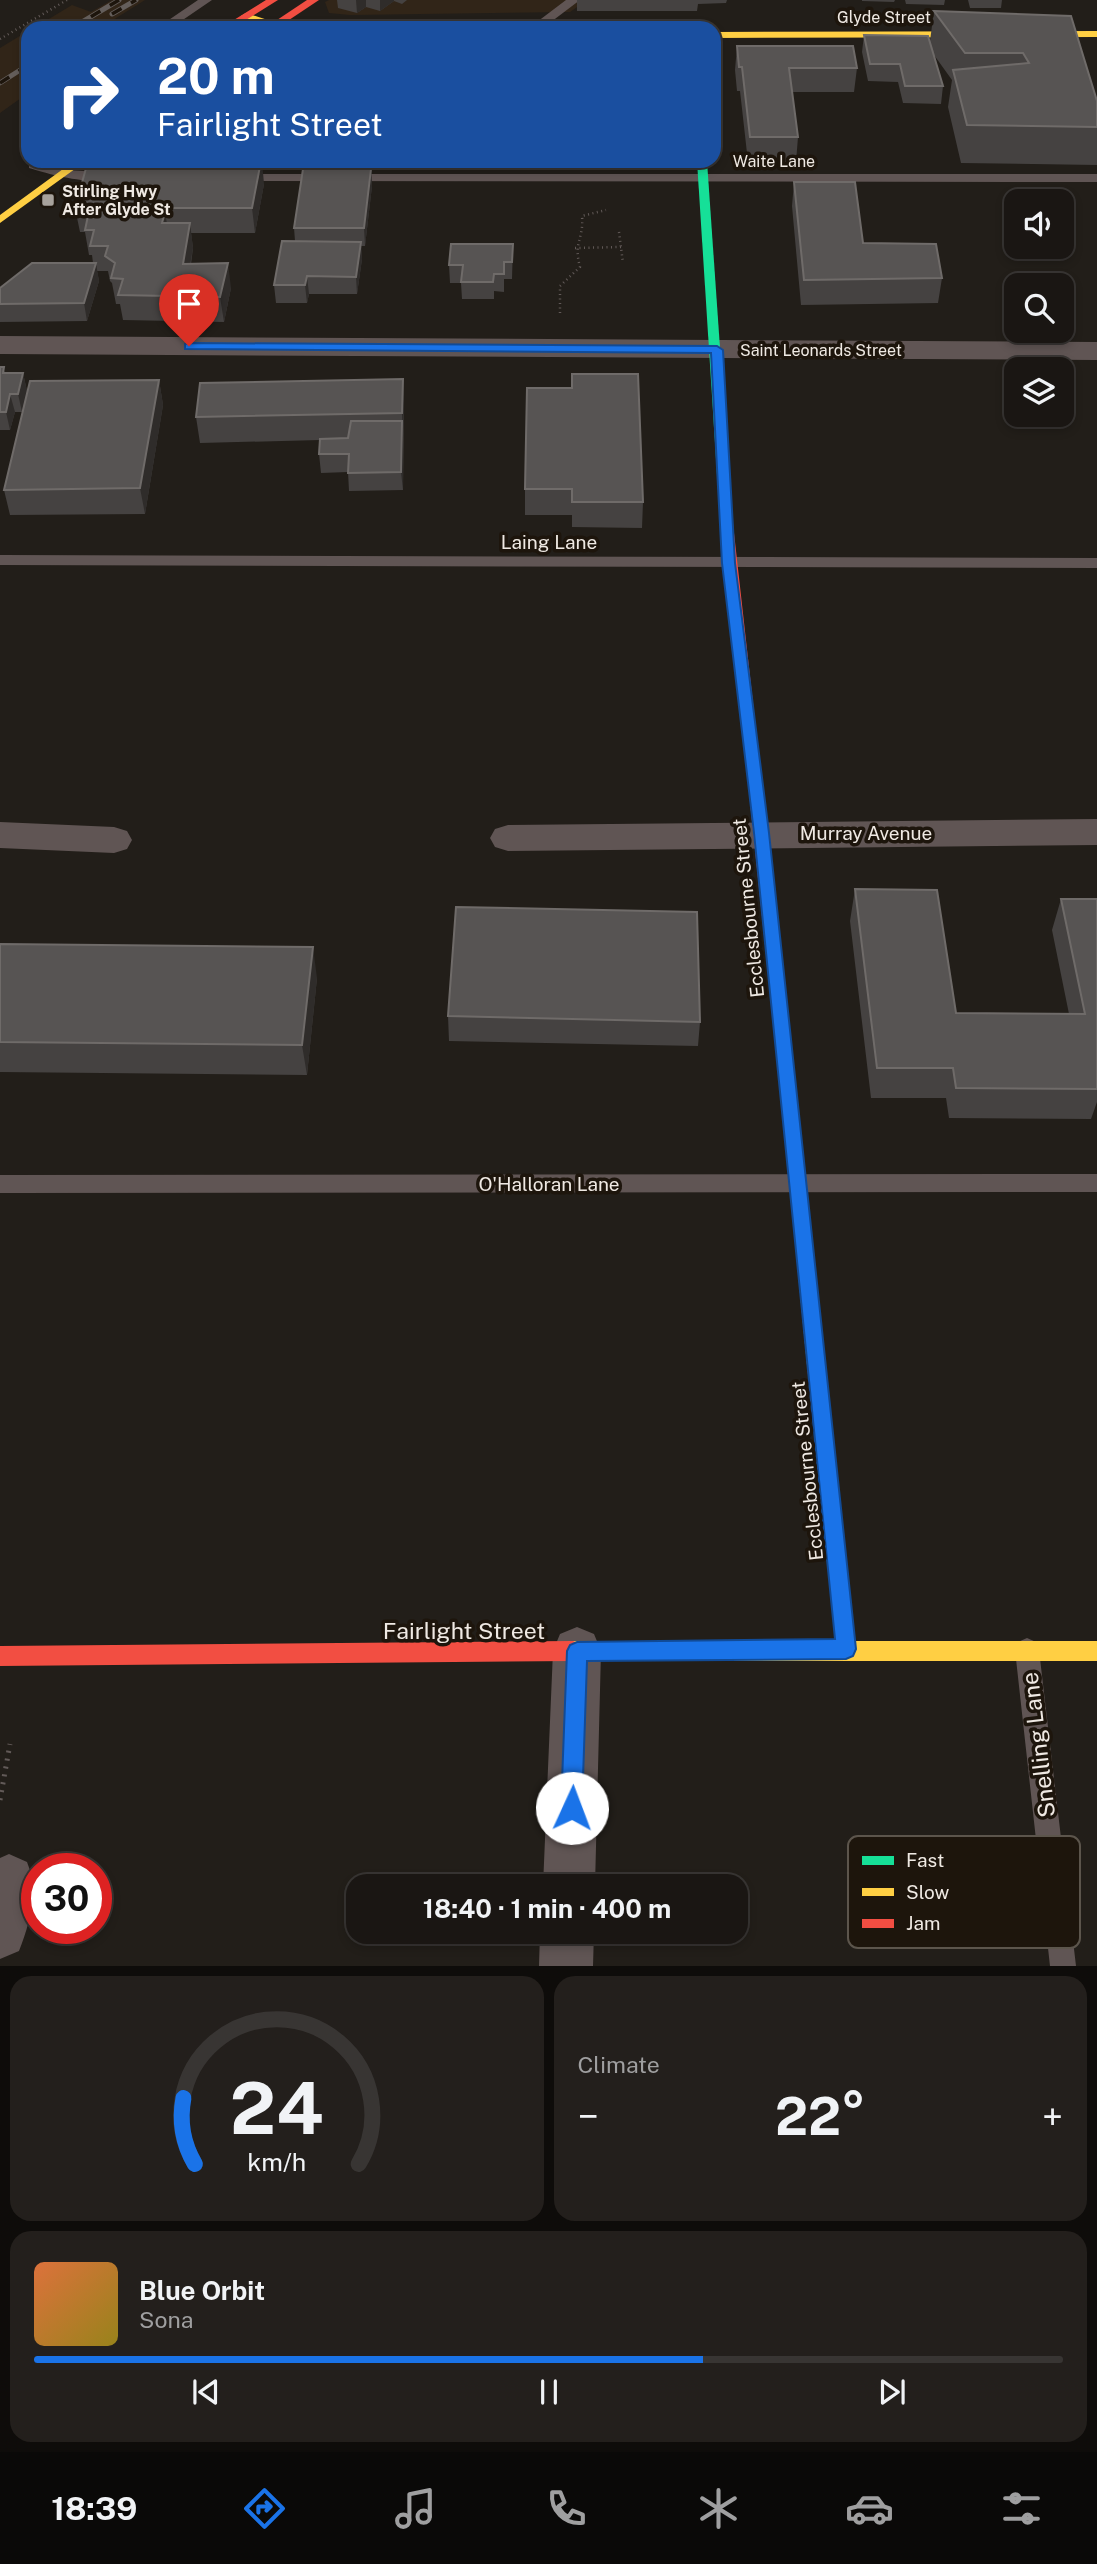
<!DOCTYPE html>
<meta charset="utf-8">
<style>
:root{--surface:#1a1613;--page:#231f1c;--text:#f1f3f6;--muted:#9f9fa0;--line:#383533;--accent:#1a73e8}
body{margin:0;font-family:"Public Sans",sans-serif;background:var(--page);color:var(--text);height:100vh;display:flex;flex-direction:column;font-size:26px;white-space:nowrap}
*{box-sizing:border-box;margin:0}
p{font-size:23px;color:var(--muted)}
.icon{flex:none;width:38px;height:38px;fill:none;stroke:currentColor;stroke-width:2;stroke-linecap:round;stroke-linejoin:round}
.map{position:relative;height:1966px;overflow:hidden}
.details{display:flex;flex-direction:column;gap:10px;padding:10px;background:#0e0c0a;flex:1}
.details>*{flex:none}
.guide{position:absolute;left:21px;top:21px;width:700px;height:147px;border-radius:21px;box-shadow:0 4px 10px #0003,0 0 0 2px var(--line);background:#1a4fa0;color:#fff;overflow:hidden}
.tools{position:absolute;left:1004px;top:189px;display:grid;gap:14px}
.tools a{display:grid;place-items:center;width:70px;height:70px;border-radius:14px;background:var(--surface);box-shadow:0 4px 10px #0003,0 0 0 2px var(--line);font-size:35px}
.speed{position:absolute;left:21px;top:1853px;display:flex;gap:14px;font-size:35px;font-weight:700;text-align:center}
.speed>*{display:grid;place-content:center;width:91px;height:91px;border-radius:50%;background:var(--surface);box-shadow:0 4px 10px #0003,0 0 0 2px var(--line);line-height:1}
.speed .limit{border:10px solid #d22;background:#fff;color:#111}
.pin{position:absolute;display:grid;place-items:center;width:60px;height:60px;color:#fff;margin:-72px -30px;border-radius:50% 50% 50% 0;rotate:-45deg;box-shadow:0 0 7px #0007}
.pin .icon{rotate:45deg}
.me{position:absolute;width:77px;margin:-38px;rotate:2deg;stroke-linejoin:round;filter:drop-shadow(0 0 5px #0008)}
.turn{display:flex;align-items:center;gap:24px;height:147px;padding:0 21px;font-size:32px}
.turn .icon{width:91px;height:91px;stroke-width:2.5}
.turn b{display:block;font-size:49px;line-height:60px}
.big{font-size:52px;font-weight:700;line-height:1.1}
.details .card{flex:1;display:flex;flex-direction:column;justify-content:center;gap:10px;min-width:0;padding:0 24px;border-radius:21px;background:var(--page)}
.details .dial{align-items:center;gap:0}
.dial svg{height:182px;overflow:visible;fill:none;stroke:var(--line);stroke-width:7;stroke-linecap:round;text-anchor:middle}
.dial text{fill:var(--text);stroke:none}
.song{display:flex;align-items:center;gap:21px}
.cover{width:84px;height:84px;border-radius:10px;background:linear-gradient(135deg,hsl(20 70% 55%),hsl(50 70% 35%))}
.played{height:7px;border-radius:4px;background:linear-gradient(90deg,var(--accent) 65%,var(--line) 65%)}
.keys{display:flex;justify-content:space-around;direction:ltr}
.heat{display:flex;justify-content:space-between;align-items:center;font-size:38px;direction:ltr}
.details .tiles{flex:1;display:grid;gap:10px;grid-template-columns:1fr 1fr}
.card:last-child{grid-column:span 2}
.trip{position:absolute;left:346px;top:1874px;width:402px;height:70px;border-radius:21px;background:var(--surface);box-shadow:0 4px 10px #0003,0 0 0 2px var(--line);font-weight:700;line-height:70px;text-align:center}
.tabs{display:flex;height:112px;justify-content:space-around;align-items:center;background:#0a0908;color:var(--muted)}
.tabs .icon{width:49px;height:49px}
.tabs .selected{color:var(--accent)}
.tabs b{font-size:32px;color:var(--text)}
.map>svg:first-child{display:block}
.built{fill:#312518}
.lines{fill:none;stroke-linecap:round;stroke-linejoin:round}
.path-far1{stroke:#625a58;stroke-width:2.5;stroke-dasharray:1 3.5;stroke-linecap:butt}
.path{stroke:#625a58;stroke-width:5;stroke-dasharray:2 6;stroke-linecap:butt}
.lane{fill:#605554;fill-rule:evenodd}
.street{fill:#605554;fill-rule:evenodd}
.fast{fill:#16e098;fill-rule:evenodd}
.slow{fill:#ffcf43;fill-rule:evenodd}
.jam{fill:#f24e42;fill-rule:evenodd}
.rail-casing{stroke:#645e5b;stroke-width:5}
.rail{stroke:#1d150c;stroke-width:3.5;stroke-dasharray:11;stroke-linecap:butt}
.wall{fill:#454241}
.shaded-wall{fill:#2f2c2a}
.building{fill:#575453;stroke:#6f6b69;stroke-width:2}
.route{fill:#1a73e8;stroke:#114b97;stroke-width:2}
.poi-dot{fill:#a7a29c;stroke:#1d150c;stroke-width:2.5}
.labels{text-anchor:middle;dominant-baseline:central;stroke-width:7;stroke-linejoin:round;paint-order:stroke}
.far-street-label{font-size:16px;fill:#efe9e3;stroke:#1d150c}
.far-poi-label{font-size:16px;font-weight:bold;fill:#efe9e3;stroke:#1d150c;text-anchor:start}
.street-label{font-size:19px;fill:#efe9e3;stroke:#1d150c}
.near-street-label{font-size:23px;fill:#efe9e3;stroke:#1d150c}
.key{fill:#1d150c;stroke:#5c554c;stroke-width:2}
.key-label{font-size:19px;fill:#efe9e3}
</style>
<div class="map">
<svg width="1097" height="1966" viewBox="0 0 1097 1966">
<rect width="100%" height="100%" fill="#221e19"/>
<path class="built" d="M112,0H145L113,20L126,25L122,28H34L72,5L91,12Z
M329,0H587L570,12L350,15L329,13L325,2Z
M28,31V93L0,113V48Z"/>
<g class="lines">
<path class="path-far1" d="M0,39L67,0
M619,232L623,263
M575,248L621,247
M560,313V286L580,267C573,241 584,240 582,216L606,210"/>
<path class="path" d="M0,1800L10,1744"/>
<path class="lane" d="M198,0H212L171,28H157Z
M566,0H580L543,28H529Z
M34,161L64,170L108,172L115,176C98,188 48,174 29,168V162Z
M234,174H1097V182L239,181L232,177Z
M0,555L1097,558V568L0,565Z
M1097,1174V1192L0,1193V1175Z
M1027,1638L1036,1642L1039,1650L1076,1966H1050L1015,1650L1018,1642Z"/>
<path class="street" d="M0,336L1097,342V360L0,354Z
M1097,819V845L508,851L495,847L490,838L495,829L508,825Z
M0,822L114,827L127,831L132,840L127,849L114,853L0,848Z
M577,1627L594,1634L601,1651L595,1886H543L553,1651L560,1634Z
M9,1854L27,1862C39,1890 30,1923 19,1951L0,1959V1858Z
M540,1932H594L593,1966H539Z"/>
<path class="fast" d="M697,161H707L731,506L725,510L719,506Z"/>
<path class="slow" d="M246,13L286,26L288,28H273L243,18L241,16Z
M1097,31V37L714,38V32Z
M74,161H86L0,223V215Z
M787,1072L793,1074L795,1079L825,1365L822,1371L816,1373L810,1371L807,1365L779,1079L781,1074Z
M573,1641H1097V1661H573L566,1658L563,1651L566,1644Z"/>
<path class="jam" d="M266,0H278L233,28H221Z
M307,0H319L277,28H265Z
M725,502L731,506L795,1079L793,1084H781L779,1079L719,506Z
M816,1357L822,1359L825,1365L856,1649L853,1656L846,1659L839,1656L836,1649L807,1365L810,1359Z
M573,1641L580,1644L583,1651L580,1658L573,1661L0,1666V1646Z"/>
<g class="rail-casing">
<path id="rail" d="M112,14L136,0
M72,28L119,0
M0,83L28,65"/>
</g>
<use href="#rail" class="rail"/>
</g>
<path class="wall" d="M337,0H407L402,4L394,1L380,11L366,7L357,13L338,8Z
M577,0H727L726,3L698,4L697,11H577Z
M862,0H895L894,2L862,1Z
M905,0H945L944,5L906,4Z
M968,0H1002L1001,8H970Z
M934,11L1071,16L1097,101V165L961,163L948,107L952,80L934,55L943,86L941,104L903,103L898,82L868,81L862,52L864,35L930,41Z
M737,46L857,68L854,92H792L798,137L796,162H748L740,91H737L735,70Z
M110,161L111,167L264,184L255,233H191L193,248L191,264L231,288L224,322L123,320L120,304H116L112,283L110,281L108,271H97L99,281L87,321L0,322V288L93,263L92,255H89L85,232H80L75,208Z
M371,169L372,186L365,246H361L362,259L357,294H309L307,303H276L274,285L295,241L294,228Z
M794,182L863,243L942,278L938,303L801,305L792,206Z
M513,244L512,279H504V292L494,291V299H462L461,283H450L449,265Z
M0,367L6,373H23L27,391L22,412H15L10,430H0Z
M403,379L404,405L403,490L349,491L348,472L321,473L319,454L320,440L200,443L196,417Z
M159,380L163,405L145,514L10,515L4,490Z
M572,388L643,502L642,528L572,527V515H525V489Z
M855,889L956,1013L1069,1014L1052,930L1061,899H1097V1102L1091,1119L949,1118L946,1098H871L850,921Z
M0,944L317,978L307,1075L0,1072Z
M448,1016L700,1022L698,1046L449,1041Z"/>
<path class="shaded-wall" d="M356,0H366V7L357,13Z
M380,0H394V1L380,11Z
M262,161L264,184L255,233L252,208Z
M371,169L372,186L365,246L364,228Z
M165,212L169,236L162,223Z
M190,223L193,248L186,289L183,264Z
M361,242L362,259L357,294L356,277Z
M96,263L99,281L87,321L84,303Z
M228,263L231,288L224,322L220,297Z
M307,276L309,294L307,303L305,285Z
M23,373L27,391L22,412L18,394Z
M403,379L404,405L403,439L402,413Z
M159,380L163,405L145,514L140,488Z
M10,394L15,412L10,430L6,412Z
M402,421L403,439V490L401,472Z
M313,947L317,978L307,1075L302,1045Z"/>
<path class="building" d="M934,11L1071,16L1097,101V127L967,125L953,70L1029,63L1023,53H965Z
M864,35L928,36L943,86H905L900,64H870Z
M737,46H853L857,68H789L798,137H750L742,67H739Z
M88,161H109L108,167L183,168L185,161H261L252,208H75Z
M303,169H371L364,228H294Z
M794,182H855L863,243L936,244L942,278L804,280Z
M89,211L165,212L162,223H190L183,264L228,263L220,297L118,295L123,279L111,278L115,263L105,256L108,246H90L94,230H85Z
M282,241L361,242L356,277L307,276L305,285H274Z
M451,244H513L512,262H504V274H494L493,282H461L463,265H449Z
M32,263H96L84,303L0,304V288Z
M0,367H4L3,373H23L18,394H10L6,412H0Z
M572,374H638L643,502H572V489H525L527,388H572Z
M403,379L402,413L196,417L200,383Z
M159,380L140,488L4,490L30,381Z
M351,421H402L401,472L348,473L349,454H319L320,439L348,438Z
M855,889L937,890L956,1013L1085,1014L1061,899H1097V1089L956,1088L953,1068H877Z
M456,907L697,912L700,1022L448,1016Z
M0,944L313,947L302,1045L0,1042Z"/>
<path class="route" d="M189,343L717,346L723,350L735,563L769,833L856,1649L853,1656L846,1659L587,1661L582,1808L579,1816L572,1819L564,1816L561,1808L567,1651L570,1645L577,1642L835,1639L754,833L722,563L711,353L185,349V344Z"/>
<rect class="poi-dot" x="41" y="193" width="14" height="14" rx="3.5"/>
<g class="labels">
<g class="far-street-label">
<text x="884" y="17">Glyde Street</text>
<text x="774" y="161">Waite Lane</text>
<text x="821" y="350">Saint Leonards Street</text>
</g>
<g class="far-poi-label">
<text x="62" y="191">Stirling Hwy<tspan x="62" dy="18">After Glyde St</tspan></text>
</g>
<g class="street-label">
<text x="549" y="542">Laing Lane</text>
<text x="866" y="833">Murray Avenue</text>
<text transform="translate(748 908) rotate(-96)">Ecclesbourne Street</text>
<text x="549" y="1184">O'Halloran Lane</text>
<text transform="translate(807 1471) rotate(-96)">Ecclesbourne Street</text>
</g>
<g class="near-street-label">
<text x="464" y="1630">Fairlight Street</text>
<text transform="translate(1038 1745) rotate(-97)">Snelling Lane</text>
</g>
</g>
<rect x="848" y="1836" width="232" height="112" rx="10" class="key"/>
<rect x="862" y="1856" width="32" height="9" fill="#16e098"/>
<rect x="862" y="1888" width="32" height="8" fill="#ffcf43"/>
<rect x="862" y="1919" width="32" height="9" fill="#f24e42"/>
<g class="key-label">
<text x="906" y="1867">Fast</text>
<text x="906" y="1899">Slow</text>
<text x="906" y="1930">Jam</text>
</g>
</svg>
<div class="tools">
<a><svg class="icon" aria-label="sound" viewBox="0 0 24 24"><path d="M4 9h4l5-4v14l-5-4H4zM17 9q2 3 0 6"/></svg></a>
<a><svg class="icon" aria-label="search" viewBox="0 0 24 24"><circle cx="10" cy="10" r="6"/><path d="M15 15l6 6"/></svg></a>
<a><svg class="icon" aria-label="layers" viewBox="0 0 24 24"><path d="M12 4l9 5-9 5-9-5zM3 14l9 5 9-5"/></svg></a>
</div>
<div class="speed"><div class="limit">30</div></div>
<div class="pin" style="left:189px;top:346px;background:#d93025"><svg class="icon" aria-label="arrive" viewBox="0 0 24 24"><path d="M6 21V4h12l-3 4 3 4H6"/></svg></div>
<svg class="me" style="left:572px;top:1808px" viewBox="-20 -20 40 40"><circle r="19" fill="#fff"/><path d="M0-13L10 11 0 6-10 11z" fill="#1a73e8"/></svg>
<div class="trip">18:40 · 1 min · 400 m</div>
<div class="guide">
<div class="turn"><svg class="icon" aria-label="right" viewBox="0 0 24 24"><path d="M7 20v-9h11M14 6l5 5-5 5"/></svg><div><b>20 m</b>Fairlight Street</div></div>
</div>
</div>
<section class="details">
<div class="tiles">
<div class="card dial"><svg viewBox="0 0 100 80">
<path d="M14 69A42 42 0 1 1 86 69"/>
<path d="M14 69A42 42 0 0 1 9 40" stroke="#1a73e8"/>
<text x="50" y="56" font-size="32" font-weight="700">24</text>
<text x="50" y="72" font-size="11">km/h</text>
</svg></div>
<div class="card"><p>Climate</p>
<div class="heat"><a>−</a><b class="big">22°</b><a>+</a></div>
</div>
<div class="card">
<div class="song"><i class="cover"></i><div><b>Blue Orbit</b><p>Sona</p></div></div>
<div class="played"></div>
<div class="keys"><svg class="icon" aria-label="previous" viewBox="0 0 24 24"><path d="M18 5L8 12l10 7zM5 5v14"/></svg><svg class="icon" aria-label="pause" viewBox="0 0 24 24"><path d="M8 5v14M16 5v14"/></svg><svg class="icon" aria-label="next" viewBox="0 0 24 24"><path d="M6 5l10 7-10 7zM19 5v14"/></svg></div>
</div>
</div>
</section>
<nav class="tabs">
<b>18:39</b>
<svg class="icon selected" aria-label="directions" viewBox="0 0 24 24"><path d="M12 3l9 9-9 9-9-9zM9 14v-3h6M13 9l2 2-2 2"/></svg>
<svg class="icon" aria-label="music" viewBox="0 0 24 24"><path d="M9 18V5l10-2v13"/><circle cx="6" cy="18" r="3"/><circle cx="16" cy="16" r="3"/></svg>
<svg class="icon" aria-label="phone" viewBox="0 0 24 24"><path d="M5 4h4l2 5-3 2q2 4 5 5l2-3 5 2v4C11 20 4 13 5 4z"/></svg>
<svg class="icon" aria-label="climate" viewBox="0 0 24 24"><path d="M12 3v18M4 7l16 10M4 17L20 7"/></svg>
<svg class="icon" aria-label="car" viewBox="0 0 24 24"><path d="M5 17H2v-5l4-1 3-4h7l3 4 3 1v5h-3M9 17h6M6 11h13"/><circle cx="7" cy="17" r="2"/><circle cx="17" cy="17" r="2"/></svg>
<svg class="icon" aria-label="filters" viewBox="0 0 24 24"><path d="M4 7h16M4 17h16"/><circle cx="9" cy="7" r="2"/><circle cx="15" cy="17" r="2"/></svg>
</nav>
